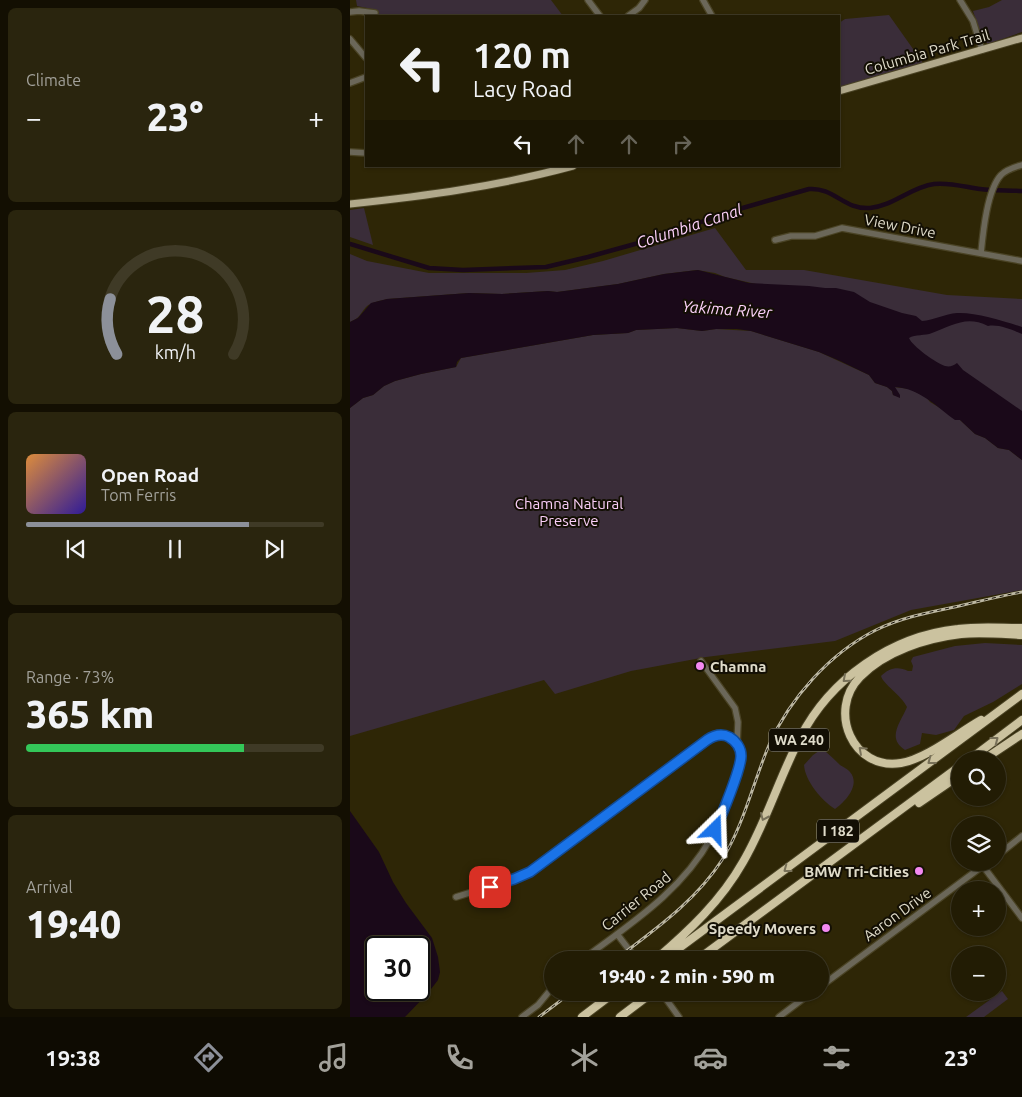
<!DOCTYPE html>
<meta charset="utf-8">
<style>
:root{--surface:#221c04;--page:#2a250e;--text:#f1f3f6;--muted:#a2a19a;--line:#3f3a26;--accent:#8c9099}
body{margin:0;font-family:Ubuntu,sans-serif;background:var(--page);color:var(--text);height:100vh;display:flex;flex-direction:column;font-size:19px;white-space:nowrap}
*{box-sizing:border-box;margin:0}
p{font-size:16px;color:var(--muted)}
.icon{flex:none;width:28px;height:28px;fill:none;stroke:currentColor;stroke-width:2;stroke-linecap:round;stroke-linejoin:round}
.map{position:relative;flex:1;overflow:hidden}
.details{display:flex;flex-direction:column;gap:8px;padding:8px;background:#130f02;width:350px}
.details>*{flex:none}
.guide{position:absolute;left:15px;top:15px;width:475px;height:152px;border-radius:0px;box-shadow:0 1px 4px #0004,0 0 0 1px var(--line);background:#221c04;color:var(--text);overflow:hidden}
.buttons{position:absolute;left:601px;top:751px;display:grid;gap:10px}
.buttons a{display:grid;place-items:center;width:55px;height:55px;border-radius:50%;background:var(--surface);box-shadow:0 1px 4px #0004,0 0 0 1px var(--line);font-size:25px}
.speed{position:absolute;left:15px;top:936px;display:flex;gap:10px;font-size:25px;font-weight:700;text-align:center}
.speed>*{display:grid;place-content:center;width:65px;height:65px;border-radius:50%;background:var(--surface);box-shadow:0 1px 4px #0004,0 0 0 1px var(--line);line-height:1}
.speed .limit{border:2px solid #111;border-radius:8px;background:#fff;color:#111}
.pin{position:absolute;display:grid;place-items:center;width:42px;height:42px;color:#fff;margin:-21px;border-radius:10px;box-shadow:0 2px 8px #0006}
.me{position:absolute;width:55px;margin:-28px;rotate:22deg;stroke-linejoin:round;filter:drop-shadow(0 0 4px #0008)}
.turn{display:flex;align-items:center;gap:18px;height:105px;padding:0 25px;font-size:22px}
.turn .icon{width:65px;height:65px;stroke-width:2.5}
.turn b{display:block;font-size:35px;line-height:42px}
.lanes{display:flex;align-items:center;height:48px;padding:0 25px;background:#0003;justify-content:center;gap:25px;direction:ltr}
.lanes .off{opacity:.35}
.big{font-size:38px;font-weight:800;line-height:1.1}
.details .card{flex:1;display:flex;flex-direction:column;justify-content:center;gap:8px;min-width:0;padding:0 18px;border-radius:8px;background:var(--page)}
.details .dial{align-items:center;gap:0}
.dial svg{height:130px;overflow:visible;fill:none;stroke:var(--line);stroke-width:7;stroke-linecap:round;text-anchor:middle}
.dial text{fill:var(--text);stroke:none}
.song{display:flex;align-items:center;gap:15px}
.cover{width:60px;height:60px;border-radius:8px;background:linear-gradient(135deg,hsl(30 70% 55%),hsl(250 70% 35%))}
.played{height:5px;border-radius:2px;background:linear-gradient(90deg,var(--accent) 75%,var(--line) 75%)}
.keys{display:flex;justify-content:space-around;direction:ltr}
.heat{display:flex;justify-content:space-between;align-items:center;font-size:28px;direction:ltr}
.charge{height:8px;border-radius:4px;background:linear-gradient(90deg,#34c759 73%,var(--line) 0)}
.trip{position:absolute;left:194px;top:951px;width:285px;height:50px;border-radius:25px;background:var(--surface);box-shadow:0 1px 4px #0004,0 0 0 1px var(--line);font-weight:800;line-height:50px;text-align:center}
.tabs{display:flex;height:80px;justify-content:space-around;align-items:center;background:#0e0b02;color:var(--muted)}
.tabs .icon{width:35px;height:35px}
.tabs .active{color:var(--accent)}
.tabs b{font-size:22px;color:var(--text)}
main{display:flex;flex:1;min-height:0}
.map>svg:first-child{display:block}
.green{fill:#3a2d39}
.water{fill:#1a0919;fill-rule:evenodd}
.lines{fill:none;stroke-linecap:round;stroke-linejoin:round}
.canal{stroke:#1a0919;stroke-width:4.5}
.minor-casing{stroke:#4a4325;stroke-width:8}
.major-casing{stroke:#4a4325;stroke-width:9}
.highway-casing{stroke:#4a4325;stroke-width:10}
.minor{stroke:#6b6759;stroke-width:5.5}
.major{stroke:#b0a88b;stroke-width:7}
.highway{stroke:#cbc29f;stroke-width:8}
.rail-casing{stroke:#bcb7a2;stroke-width:3}
.rail{stroke:#130f04;stroke-width:1;stroke-dasharray:4;stroke-linecap:butt}
.oneway{stroke:#787159}
.route-casing{stroke:#114b97;stroke-width:12}
.route{stroke:#1a73e8;stroke-width:9}
.poi-dot{fill:#f389f1;stroke:#130f04;stroke-width:2}
.labels{text-anchor:middle;dominant-baseline:central;stroke-width:4;stroke-linejoin:round;paint-order:stroke}
.shield{fill:#130f04;stroke:#a29e8f;stroke-width:1}
.shield-label{font-size:14px;font-weight:bold;fill:#e0dcca}
.street-label{font-size:15px;fill:#e0dcca;stroke:#130f04}
.park-label{font-size:15px;fill:#fbcff9;stroke:#130f04}
.poi-label{font-size:15px;font-weight:bold;fill:#e0dcca;stroke:#130f04;text-anchor:end}
.water-label{font-size:16px;font-style:italic;fill:#fed3fc;stroke:#130f04}
</style>
<main>
<section class="details">
<div class="card"><p>Climate</p>
<div class="heat"><a>−</a><b class="big">23°</b><a>+</a></div>
</div>
<div class="card dial"><svg viewBox="0 0 100 80">
<path d="M14 69A42 42 0 1 1 86 69"/>
<path d="M14 69A42 42 0 0 1 10 35" stroke="#8c9099"/>
<text x="50" y="56" font-size="32" font-weight="700">28</text>
<text x="50" y="72" font-size="11">km/h</text>
</svg></div>
<div class="card">
<div class="song"><i class="cover"></i><div><b>Open Road</b><p>Tom Ferris</p></div></div>
<div class="played"></div>
<div class="keys"><svg class="icon" aria-label="previous" viewBox="0 0 24 24"><path d="M18 5L8 12l10 7zM5 5v14"/></svg><svg class="icon" aria-label="pause" viewBox="0 0 24 24"><path d="M8 5v14M16 5v14"/></svg><svg class="icon" aria-label="next" viewBox="0 0 24 24"><path d="M6 5l10 7-10 7zM19 5v14"/></svg></div>
</div>
<div class="card"><p>Range · 73%</p><b class="big">365 km</b><div class="charge"></div></div>
<div class="card"><p>Arrival</p><b class="big">19:40</b></div>
</section>
<div class="map">
<svg width="672" height="1017" viewBox="0 0 672 1017">
<rect width="100%" height="100%" fill="#2e2606"/>
<path class="green" d="M6,0H201L213,16H27V10L7,6Z
M652,0H672V32L638,44L632,38L623,11L639,7Z
M539,15L573,63L489,87V23L495,19Z
M14,208L23,245L0,237V210Z
M365,228L396,270H454L597,295L672,299V418L406,284L375,277L365,273L347,270L314,274L268,284L207,292L198,291L152,294L119,293L37,299C30,301 21,302 16,307C9,315 11,317 0,322V254L17,261L79,273H176L215,270L253,261Z
M327,328L352,331L366,329L401,331L469,352L519,375L525,383L537,387L542,391L543,395L550,397L544,387L560,389L576,397L580,402L610,420L625,434L635,438L648,448L659,450L672,460V590L561,610L485,641L356,657L281,671L205,694L194,680L0,736V408L13,398L23,395L34,386L45,381L71,374L106,367L111,358L243,335L278,333L286,330Z
M635,643L672,645V684L643,702L614,716L604,730L586,735L572,733L570,744L555,750C536,738 551,722 557,707C551,695 533,684 531,676C539,668 548,666 558,671H562L563,666L561,661L563,657L605,646Z
M472,749C479,754 484,759 490,765C493,767 498,769 500,772C511,785 495,802 485,809C472,801 455,781 454,765L463,755Z
M652,991L658,999L634,1017H616Z"/>
<path class="water" d="M348,270L399,283L459,286L475,288H486L504,292L520,302L552,313L566,316L572,321C584,320 595,314 607,313C625,312 654,321 672,327V334C662,330 649,324 638,326C616,315 602,326 582,333C575,336 565,334 559,338C562,346 586,363 595,366C600,367 603,366 607,363L613,370L672,411V460L659,450L648,448L635,438L625,434L610,420H605C587,407 569,388 545,387L550,395V398L543,395L542,391L537,387L525,383L519,375L490,361L469,352L401,331L387,329H366L352,331L327,328L286,330L278,333L243,335L111,358L107,362L106,367L71,374L45,381L34,386L23,395L13,398L0,408V322L8,318L21,303L37,299L119,293L152,294L198,291L207,292L268,284L314,274Z
M0,811L29,852L43,882L56,903L82,938L88,957L90,972L88,980L78,993L55,1017H0ZM26,948H69V990H26Z"/>
<g class="lines">
<path class="canal" d="M0,244L79,268L113,270L196,267L238,257L303,239L382,211L459,189C484,187 494,210 520,208C543,206 561,187 584,184C598,182 616,187 630,189C644,191 658,190 672,191"/>
<g class="minor-casing">
<path id="minor" d="M238,0L250,16
M353,0L362,16
M610,0L623,21L632,50
M0,12L9,11L25,13
M278,16L289,8L295,0
M0,39L16,58
M0,83L16,77
M0,152L16,153
M425,240L441,236H465L492,228L672,261
M631,253C633,233 637,190 651,175C657,169 665,167 672,165
M351,661L385,708L388,722L387,745
M648,855L672,836
M633,866L672,918
M106,897L164,879L180,872L360,738C369,734 377,734 384,741C397,754 387,771 382,784C376,802 370,821 361,838C331,892 280,924 232,960
M267,934L287,960
M470,987L638,862
M311,992L329,1017
M172,1017L188,1005L202,988
M429,1017L462,992"/>
</g>
<g class="major-casing">
<path id="major" d="M489,91L672,38
M0,204C76,196 149,186 223,166"/>
</g>
<g class="highway-casing">
<path id="highway" d="M631,720C608,733 576,759 551,763C503,771 477,711 510,677C535,651 577,638 611,634C631,632 652,634 672,635
M619,760L672,720
M633,760L672,734
M569,803L610,775
M305,960C339,931 371,901 393,862C416,823 429,778 450,738C480,679 541,636 608,629C629,626 651,628 672,628
M313,960L672,694
M347,960L610,766
M232,1017L265,992
M270,1017L303,992"/>
</g>
<use href="#minor" class="minor"/>
<use href="#major" class="major"/>
<use href="#highway" class="highway"/>
<g class="rail-casing">
<path id="rail" d="M265,960C304,930 345,902 372,860C394,824 403,783 419,745C440,698 480,653 526,630C552,617 581,612 609,606C630,601 651,596 672,592
M189,1017L222,992"/>
</g>
<use href="#rail" class="rail"/>
</g>
<defs><path id="oneway-chevron" d="M-2-3.5L2.5 0L-2 3.5" fill="none" stroke-width="1.6" stroke-linecap="round" stroke-linejoin="round" transform="scale(1.25)"/></defs>
<g class="oneway">
<use href="#oneway-chevron" transform="translate(496 679) rotate(139)"/>
<use href="#oneway-chevron" transform="translate(645 740) rotate(-37)"/>
<use href="#oneway-chevron" transform="translate(512 750) rotate(-138)"/>
<use href="#oneway-chevron" transform="translate(581 761) rotate(143)"/>
<use href="#oneway-chevron" transform="translate(414 817) rotate(114)"/>
<use href="#oneway-chevron" transform="translate(437 869) rotate(143)"/>
</g>
<g class="lines">
<g class="route-casing">
<path id="route" d="M140,887L164,879L180,872L357,740C363,736 371,733 379,737C386,741 391,748 391,756C391,769 371,817 365,830"/>
</g>
<use href="#route" class="route"/>
</g>
<g class="poi-dot">
<circle cx="350" cy="666" r="5"/>
<circle cx="569" cy="871" r="5"/>
<circle cx="476" cy="928" r="5"/>
</g>
<g class="labels">
<g class="shield">
<rect x="419" y="728.5" width="60" height="23" rx="4"/>
<rect x="467" y="819.5" width="42" height="23" rx="4"/>
</g>
<g class="shield-label">
<text x="449" y="740">WA 240</text>
<text x="488" y="831">I 182</text>
</g>
<g class="street-label">
<text transform="translate(577 52) rotate(-16)">Columbia Park Trail</text>
<text transform="translate(550 226) rotate(11)">View Drive</text>
<text transform="translate(286 901) rotate(-39)">Carrier Road</text>
<text transform="translate(547 914) rotate(-36)">Aaron Drive</text>
</g>
<g class="park-label">
<text x="219" y="503">Chamna Natural<tspan x="219" dy="17">Preserve</tspan></text>
</g>
<g class="poi-label">
<text x="360" y="666" text-anchor="start">Chamna</text>
<text x="559" y="871">BMW Tri-Cities</text>
<text x="466" y="928">Speedy Movers</text>
</g>
<g class="water-label">
<text transform="translate(339 226) rotate(-18)">Columbia Canal</text>
<text transform="translate(377 309) rotate(4)">Yakima River</text>
</g>
</g>
</svg>
<div class="buttons">
<a><svg class="icon" aria-label="search" viewBox="0 0 24 24"><circle cx="10" cy="10" r="6"/><path d="M15 15l6 6"/></svg></a>
<a><svg class="icon" aria-label="layers" viewBox="0 0 24 24"><path d="M12 4l9 5-9 5-9-5zM3 14l9 5 9-5"/></svg></a>
<a>+</a>
<a>−</a>
</div>
<div class="speed"><div class="limit">30</div></div>
<div class="pin" style="left:140px;top:887px;background:#d93025"><svg class="icon" aria-label="arrive" viewBox="0 0 24 24"><path d="M6 21V4h12l-3 4 3 4H6"/></svg></div>
<svg class="me" style="left:365px;top:830px" viewBox="-20 -20 40 40"><path d="M0-17L14 15 0 8-14 15z" fill="#1a73e8" stroke="#fff" stroke-width="4"/></svg>
<div class="trip">19:40 · 2 min · 590 m</div>
<div class="guide">
<div class="turn"><svg class="icon" aria-label="left" viewBox="0 0 24 24"><path d="M17 20v-9H6M10 6l-5 5 5 5"/></svg><div><b>120 m</b>Lacy Road</div></div>
<div class="lanes"><svg class="icon" aria-label="left" viewBox="0 0 24 24"><path d="M17 20v-9H6M10 6l-5 5 5 5"/></svg><svg class="icon off" aria-label="ahead" viewBox="0 0 24 24"><path d="M12 20V5M6 11l6-6 6 6"/></svg><svg class="icon off" aria-label="ahead" viewBox="0 0 24 24"><path d="M12 20V5M6 11l6-6 6 6"/></svg><svg class="icon off" aria-label="right" viewBox="0 0 24 24"><path d="M7 20v-9h11M14 6l5 5-5 5"/></svg></div>
</div>
</div>
</main>
<nav class="tabs">
<b>19:38</b>
<svg class="icon active" aria-label="directions" viewBox="0 0 24 24"><path d="M12 3l9 9-9 9-9-9zM9 14v-3h6M13 9l2 2-2 2"/></svg>
<svg class="icon" aria-label="music" viewBox="0 0 24 24"><path d="M9 18V5l10-2v13"/><circle cx="6" cy="18" r="3"/><circle cx="16" cy="16" r="3"/></svg>
<svg class="icon" aria-label="phone" viewBox="0 0 24 24"><path d="M5 4h4l2 5-3 2q2 4 5 5l2-3 5 2v4C11 20 4 13 5 4z"/></svg>
<svg class="icon" aria-label="climate" viewBox="0 0 24 24"><path d="M12 3v18M4 7l16 10M4 17L20 7"/></svg>
<svg class="icon" aria-label="car" viewBox="0 0 24 24"><path d="M5 17H2v-5l4-1 3-4h7l3 4 3 1v5h-3M9 17h6M6 11h13"/><circle cx="7" cy="17" r="2"/><circle cx="17" cy="17" r="2"/></svg>
<svg class="icon" aria-label="filters" viewBox="0 0 24 24"><path d="M4 7h16M4 17h16"/><circle cx="9" cy="7" r="2"/><circle cx="15" cy="17" r="2"/></svg>
<b>23°</b>
</nav>
